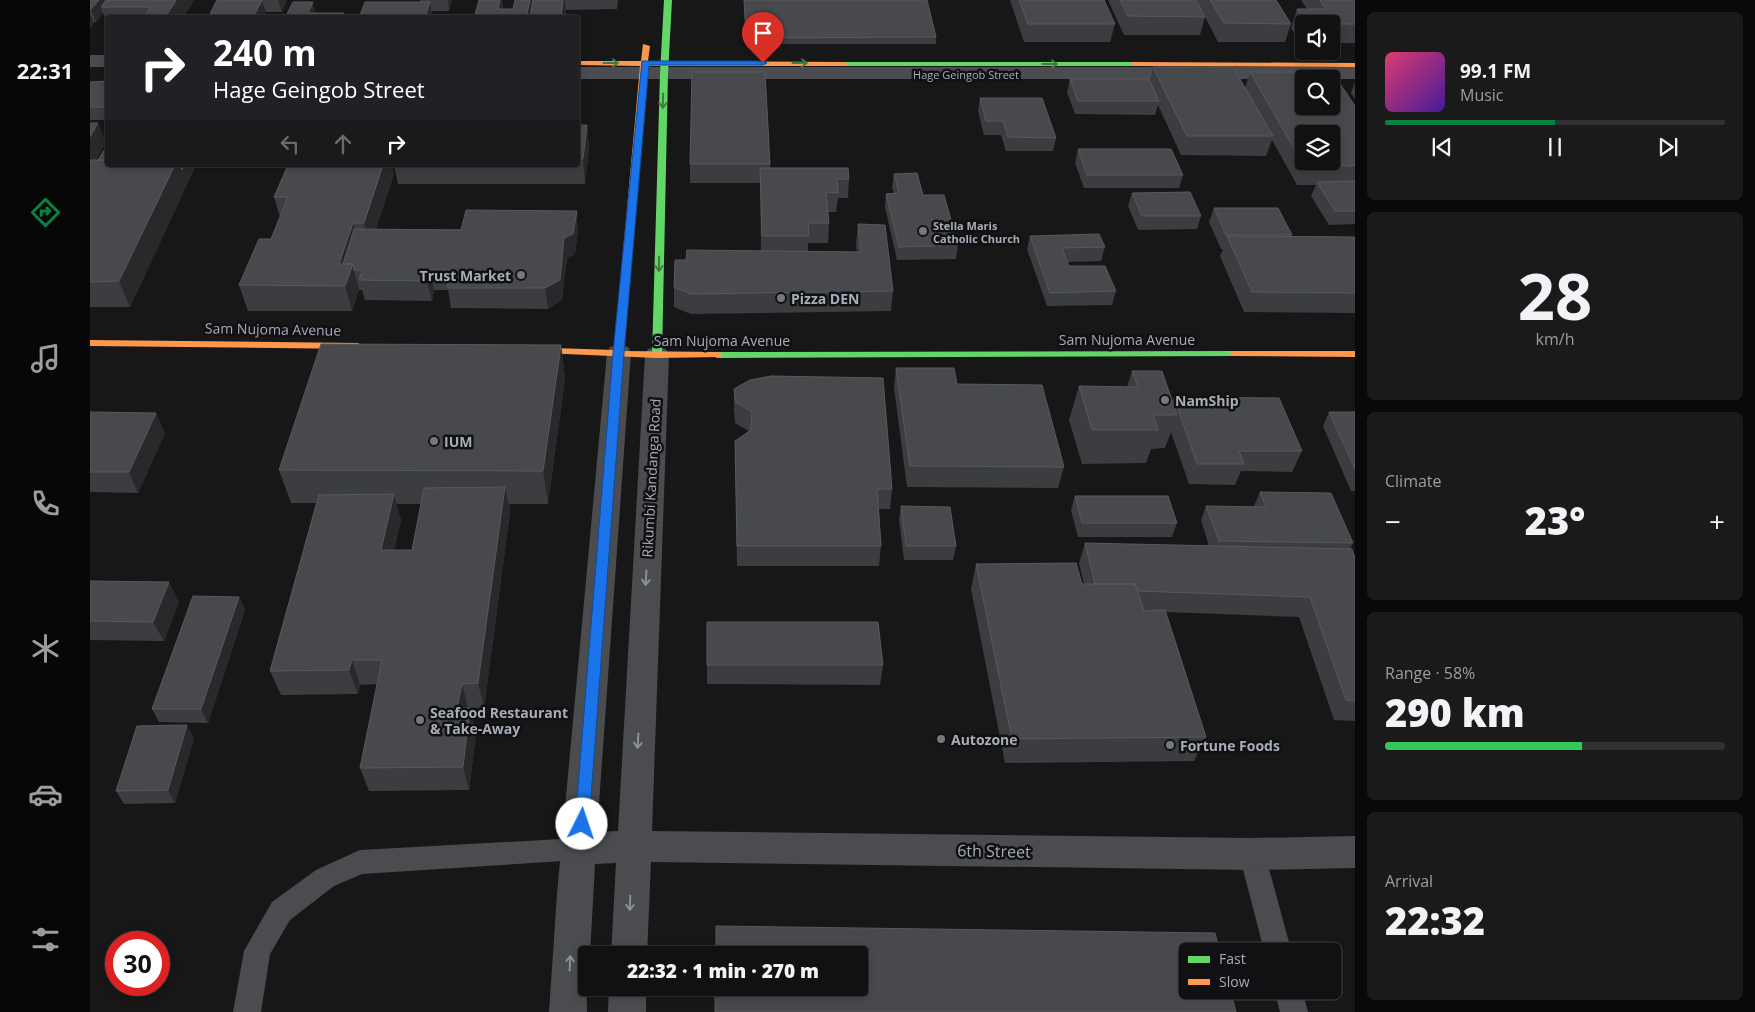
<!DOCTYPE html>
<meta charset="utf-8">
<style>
:root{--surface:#111;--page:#1a1a1a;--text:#f1f3f6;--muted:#9c9d9f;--line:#303131;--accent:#0b8043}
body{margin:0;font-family:"Open Sans",sans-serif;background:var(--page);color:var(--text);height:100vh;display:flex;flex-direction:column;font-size:19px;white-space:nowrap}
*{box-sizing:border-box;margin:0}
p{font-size:16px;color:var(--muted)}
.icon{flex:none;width:28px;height:28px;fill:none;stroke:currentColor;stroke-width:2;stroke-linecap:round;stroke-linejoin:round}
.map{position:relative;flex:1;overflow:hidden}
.panel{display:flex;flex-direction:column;gap:12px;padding:12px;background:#090909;width:400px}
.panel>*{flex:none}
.top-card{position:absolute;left:15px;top:15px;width:475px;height:152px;border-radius:5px;box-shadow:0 2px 8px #0003,0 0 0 1px var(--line);background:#202124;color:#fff;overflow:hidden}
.tools{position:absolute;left:1205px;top:15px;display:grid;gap:10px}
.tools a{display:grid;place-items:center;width:45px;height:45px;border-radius:5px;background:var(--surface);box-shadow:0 2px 8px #0003,0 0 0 1px var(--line);font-size:25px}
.speed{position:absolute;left:15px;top:931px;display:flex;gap:10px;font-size:25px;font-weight:700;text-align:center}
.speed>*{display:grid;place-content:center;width:65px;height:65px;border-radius:50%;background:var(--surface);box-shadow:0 2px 8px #0003,0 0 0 1px var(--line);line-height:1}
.speed .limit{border:8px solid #d22;background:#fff;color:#111}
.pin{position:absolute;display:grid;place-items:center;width:42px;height:42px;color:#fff;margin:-51px -21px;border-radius:50% 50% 50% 0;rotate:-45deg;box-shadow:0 0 5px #0007}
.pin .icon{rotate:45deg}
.me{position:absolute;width:55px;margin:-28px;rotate:4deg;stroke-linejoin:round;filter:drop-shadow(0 0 4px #0008)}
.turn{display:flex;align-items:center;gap:18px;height:105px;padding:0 25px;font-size:22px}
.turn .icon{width:65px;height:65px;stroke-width:2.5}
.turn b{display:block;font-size:35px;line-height:42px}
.lanes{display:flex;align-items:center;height:48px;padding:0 25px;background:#0003;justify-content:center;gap:25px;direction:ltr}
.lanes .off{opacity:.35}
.big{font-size:38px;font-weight:800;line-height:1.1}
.panel .card{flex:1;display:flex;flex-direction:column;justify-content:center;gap:8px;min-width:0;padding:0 18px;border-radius:8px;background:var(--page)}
.panel .dial{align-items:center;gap:0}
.dial b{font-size:65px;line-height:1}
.song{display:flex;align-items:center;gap:15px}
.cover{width:60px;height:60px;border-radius:8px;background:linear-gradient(135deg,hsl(340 70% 55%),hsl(260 70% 35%))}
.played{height:5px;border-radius:2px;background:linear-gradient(90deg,var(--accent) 50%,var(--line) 50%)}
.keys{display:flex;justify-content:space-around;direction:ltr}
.heat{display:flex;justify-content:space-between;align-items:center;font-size:28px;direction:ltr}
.charge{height:8px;border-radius:4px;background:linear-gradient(90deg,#34c759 58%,var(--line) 0)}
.trip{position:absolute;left:488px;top:946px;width:290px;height:50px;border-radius:5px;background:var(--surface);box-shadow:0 2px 8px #0003,0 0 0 1px var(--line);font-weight:800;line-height:50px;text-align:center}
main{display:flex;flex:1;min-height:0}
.tabs{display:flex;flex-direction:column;width:90px;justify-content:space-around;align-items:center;background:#070707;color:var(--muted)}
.tabs .icon{width:35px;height:35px}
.tabs .on{color:var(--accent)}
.tabs b{font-size:22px;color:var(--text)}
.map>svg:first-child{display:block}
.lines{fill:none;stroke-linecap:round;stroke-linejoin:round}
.lane{fill:#4b4c50;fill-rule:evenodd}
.street{fill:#4b4c50;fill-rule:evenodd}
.fast{fill:#63d668;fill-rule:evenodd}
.slow{fill:#ff974d;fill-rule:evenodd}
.wall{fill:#3c3d40;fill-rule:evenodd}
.shaded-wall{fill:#28292a}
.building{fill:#48494d;stroke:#56595e;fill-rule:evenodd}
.oneway{stroke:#3e7d42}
.oneway2{stroke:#8b8f9a}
.route{fill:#1a73e8;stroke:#114b97}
.poi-dot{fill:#757880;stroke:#111113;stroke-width:2}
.labels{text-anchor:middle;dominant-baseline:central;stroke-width:5;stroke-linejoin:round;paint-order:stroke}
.far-street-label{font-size:11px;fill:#a7acb9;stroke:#111113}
.far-poi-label{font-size:11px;font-weight:bold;fill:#a7acb9;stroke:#111113;text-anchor:start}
.poi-label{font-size:14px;font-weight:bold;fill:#a7acb9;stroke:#111113;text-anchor:start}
.street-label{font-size:14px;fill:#a7acb9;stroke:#111113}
.near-street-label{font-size:16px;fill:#a7acb9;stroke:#111113}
.key{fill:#111113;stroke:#3e4045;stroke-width:1}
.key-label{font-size:14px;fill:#a7acb9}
</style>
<main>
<nav class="tabs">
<b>22:31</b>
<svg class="icon on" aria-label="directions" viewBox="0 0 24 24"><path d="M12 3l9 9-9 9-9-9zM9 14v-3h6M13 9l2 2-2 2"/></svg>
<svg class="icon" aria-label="music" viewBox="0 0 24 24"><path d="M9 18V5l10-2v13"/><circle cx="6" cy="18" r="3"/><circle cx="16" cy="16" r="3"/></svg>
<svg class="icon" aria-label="phone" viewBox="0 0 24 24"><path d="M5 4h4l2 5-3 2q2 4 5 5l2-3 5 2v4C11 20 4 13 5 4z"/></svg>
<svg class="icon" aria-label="climate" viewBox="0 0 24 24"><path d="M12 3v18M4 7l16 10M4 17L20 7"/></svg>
<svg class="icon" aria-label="car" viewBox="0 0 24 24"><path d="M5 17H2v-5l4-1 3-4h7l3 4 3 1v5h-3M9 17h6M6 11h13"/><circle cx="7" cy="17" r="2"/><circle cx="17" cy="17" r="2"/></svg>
<svg class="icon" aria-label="filters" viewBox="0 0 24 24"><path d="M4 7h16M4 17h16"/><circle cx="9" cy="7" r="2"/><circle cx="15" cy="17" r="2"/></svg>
</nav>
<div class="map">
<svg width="1265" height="1012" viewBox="0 0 1265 1012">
<rect width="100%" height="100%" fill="#171717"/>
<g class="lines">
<path class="lane" d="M489,838L498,841L502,849L498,857L489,860L272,874L244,886L200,920L180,954L171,1012H143L154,951L182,902L226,870L270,850Z
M1162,842L1171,846L1175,854L1218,1012H1190L1149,854L1153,846Z"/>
<path class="street" d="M0,55H18V67H0Z
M488,67H1265V79H488Z
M529,345L538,347L541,353L507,832L528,831L555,355L558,349L567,347L576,349L579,355L562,831L1162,838L1265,836V868L1162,870L561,862L557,955H521L526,863L505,864L500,955H496L497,1012H459L467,894L517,353L520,347Z
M519,988H556V1012H518Z"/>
<path class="fast" d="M574,0H582L578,74L572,355L567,358L562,355L570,74Z
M751,62H1045L1049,64L1045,66H754L750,64Z
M1145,351L1149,352L1150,354L1149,356L627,358L622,355L627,352Z"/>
<path class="slow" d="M553,44L560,46L558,61L754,62L758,64L754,66H558L534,351L627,352L631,353L632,355L631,357L567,358L430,352L429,350L430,348L434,347L524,350L550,66L488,65V61H551Z
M1042,62L1265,63V67L1045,66L1041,64Z
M0,340L268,343L273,346L268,349L0,346Z
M1145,351H1265V357L1141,356L1140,354L1141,352Z"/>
</g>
<path class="wall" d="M0,0H104L93,18H18V25L13,13L6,22H3L4,23L0,28Z
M127,0H197L192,12H176L173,18H121L120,14Z
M330,0H362L359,11H342V14L330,2Z
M389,0H412L413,6L412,9H423L443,2V0H528L527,9L476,10L475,18H384Z
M654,0H837L846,37V44H656Z
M920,0H1014L1025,24L1020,42H934Z
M1018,0H1186L1201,24L1195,42H1128L1115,17L1110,35H1034Z
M1211,0H1265V43H1241V24H1214V43H1210L1201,28L1207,9H1217Z
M1063,67L1155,88L1160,72L1265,106V224L1239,225L1221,196L1226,185H1207L1182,140L1176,156L1091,155L1068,105L1065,115L985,114L977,92L980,79L1060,81Z
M18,81V120H0V82Z
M1265,82V99L1261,93Z
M890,98L966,138L963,151H916L911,135H894L888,111Z
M8,123L16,142L6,160L18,165H106L40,307H0V137Z
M488,125H497L499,149L495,184H308L304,165H488Z
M988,149L1093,175L1089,188H994L985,163Z
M600,164H680V168L759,179L758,198H748L746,212H738L739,223L738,243H718V251L767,252L766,244L768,224L803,291L801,311L601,314L584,307V287L596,260L671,251L670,183H600Z
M304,174L286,229L488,230L485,254L477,258L472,300L458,309L361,308L358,290H344L342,301L275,300L272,290H269L262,311H158L149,285L181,239L190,217L184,197Z
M804,174L833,195L868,245L866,259L807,260L795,207L796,194L804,193L802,187Z
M1042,193L1111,216L1107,229L1048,230L1038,206Z
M1124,208L1202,235L1201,236L1265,237V313L1154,312L1130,256L1133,249H1131L1119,222Z
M940,236L1015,247L1011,261L978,262L979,266L1026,291L1022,305L957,306L937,249Z
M471,345L475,379L458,504H419L420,512L394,708H378H380L386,733L379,790L279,791L270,768L287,684L270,685L268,694L191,695L180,671L226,503H201L189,470ZM306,504H331L322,550H304L311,520Z
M806,368L867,384L974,467L968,488L817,487L804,388Z
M1042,371L1082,401L1084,397L1212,451L1202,472L1151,471L1145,485L1099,484L1081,432L1075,448L1061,449L1056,463L992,464L979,420L989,386L1037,387Z
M644,389L802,489L800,509H789L791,546L789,566H647L645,441L659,431L645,423L644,409Z
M0,412L75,433L48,493L0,492Z
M1239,412H1265V491H1261L1233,426Z
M1170,492L1263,543L1260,549L1265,558V721L1244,720L1209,617L1076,612L1116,737L1104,761L915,763L881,589L886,564L994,584L989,563L995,543L1119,546L1111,520L1116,506L1164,507V506Z
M985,496L1087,523L1082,537H988L981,510Z
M811,506L866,546L863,560H814L809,520Z
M0,581L89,602L74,641L0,640Z
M149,597L155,610L118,723L69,722L62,709Z
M617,622L793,665L790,685L617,684Z
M104,738L85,803L34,804L26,791Z"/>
<path class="shaded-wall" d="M9,0H24L11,7L13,13L6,22L1,9Z
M86,0H104L93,18H75Z
M172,0L176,12L173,18H166L165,14Z
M188,0H197L192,12Z
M358,0H362L359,11Z
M410,0H412L413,6L410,18L408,9Z
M440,0H443V4L440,18H436Z
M473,0H475L476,12L475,18H471Z
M223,2L226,15L218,13Z
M340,2L342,14L341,18H335Z
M0,13L4,23L0,28Z
M8,123L16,142L0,171V137Z
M497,125L499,149L495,184L493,159Z
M85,165H90L97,184L40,307L29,281Z
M94,165H106L97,184L92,170Z
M293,165H302L304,174L280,248L274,223Z
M487,211L488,230L485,254L477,258L472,300L458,309L455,288L474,238Z
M263,223L269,248L263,267L269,289L262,311L249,264Z
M340,270L344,290L342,301L337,281Z
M471,345L475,379L458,504L453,471Z
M66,413L75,433L48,493L39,472Z
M415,487L420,512L394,708L388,683Z
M304,494L311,520L299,576L291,550Z
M79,582L89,602L74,641L63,622Z
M149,597L155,610L118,723L111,709Z
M262,660L270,685L268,694L259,670Z
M372,684L378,708H367Z
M380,708L386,733L379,790L373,767Z
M97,725L104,738L85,803L78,790Z"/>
<path class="building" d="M0,0H9L1,9H0Z
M16,0H86L75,18H54L61,7H11Z
M127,0H172L165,14H120Z
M389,0H410L408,9H423L425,0H440L436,18H384Z
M443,0H473L471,18H440Z
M654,0H837L846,37L656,38Z
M929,0H1014L1025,24H938Z
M1030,0H1106L1115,17L1038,16Z
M1120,0H1186L1201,24L1134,23Z
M1230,0H1265V24H1216L1207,9H1236Z
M203,2H223L218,13H254L252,18H195Z
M275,2H340L335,18H269Z
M1063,67H1143L1183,136H1097Z
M602,72H675L680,164H600Z
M1160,72H1242L1265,106V166H1214ZM1214,79H1241V106H1214ZM1214,134H1241V161H1214Z
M980,79H1059L1069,101H988Z
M18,81V107H0V82Z
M890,98H952L966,138L918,137L913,121H896Z
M0,123H8L0,137Z
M488,125H497L493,159H488Z
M18,144V160H8Z
M988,149H1081L1093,175H997Z
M0,160H18V165H85L29,281L0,282Z
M90,165H94L92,170Z
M198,165H293L274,223H263L249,264H263L255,286L149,285L169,239H181L198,197H184Z
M670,168H758L759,179H747L748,193L736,192L739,223H718L719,236H672Z
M827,173L833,195H854L868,245L809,247L796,194L809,193L804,174Z
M1265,181V211H1245L1227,182Z
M1100,192L1111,216H1052L1042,193Z
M1124,208H1188L1202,235H1136Z
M376,210L487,211L483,234L474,238L470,280L455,288H357L361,270H340L337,281L269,280L273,270H264L263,264H253L264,229L371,230Z
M768,224L795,225L803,291L601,294L584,287L585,260H596L597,250L771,252Z
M1009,234L1015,247L972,248L979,266H1015L1026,291L960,293L940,236Z
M1137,236L1265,237V293L1162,292Z
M231,344L471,345L453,471L189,470Z
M806,368H864L867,384L952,385L974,467L820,466Z
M1042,371H1072L1087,415H1063L1068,430H1002L989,386L1048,387Z
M681,376L793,378L802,489H787L791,546H647L645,441L661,430L662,412L646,402L644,389L660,380Z
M1084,397L1189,398L1212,451H1149L1154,464H1107Z
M0,412L66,413L39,472H0Z
M1239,412H1265V469Z
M415,487L388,683L372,684L367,708H380L373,767L270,768L292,660H262L259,670L180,671L229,495L304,494L291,550H322L334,488Z
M1170,492L1241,493L1263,543L1129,541L1116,506L1176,507Z
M985,496H1078L1087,523H992Z
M811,506L860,507L866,546H816Z
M995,543L1262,549L1265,558V701L1256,700L1220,597L1047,591L1045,584H1005Z
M986,563L992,584H1045L1054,611L1075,610L1116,737L922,739L886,564Z
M0,581L79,582L63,622L0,621Z
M103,596L149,597L111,709H62Z
M617,622H788L793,665H617Z
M97,725L78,790L26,791L47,726Z
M626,926L1125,933L1146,1012H625V988H769V955H626Z"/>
<defs><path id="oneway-shaft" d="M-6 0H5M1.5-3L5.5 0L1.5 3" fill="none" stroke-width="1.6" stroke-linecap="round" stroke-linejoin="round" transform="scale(1.25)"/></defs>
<g class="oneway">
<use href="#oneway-shaft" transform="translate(521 63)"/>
<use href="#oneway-shaft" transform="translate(710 63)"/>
<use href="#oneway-shaft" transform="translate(960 64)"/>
<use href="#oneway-shaft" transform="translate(573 101) rotate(91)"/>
<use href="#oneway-shaft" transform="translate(569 264) rotate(91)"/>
</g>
<g class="oneway2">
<use href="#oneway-shaft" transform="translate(556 578) rotate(93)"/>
<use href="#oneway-shaft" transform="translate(548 741) rotate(93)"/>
<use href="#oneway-shaft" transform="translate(540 903) rotate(92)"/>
<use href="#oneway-shaft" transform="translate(480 963) rotate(-87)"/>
</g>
<path class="route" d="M552,61H673L677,63L673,65H559L534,353L499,824L497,828L492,830L487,828L485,824L523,353Z"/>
<g class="poi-dot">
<circle cx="833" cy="231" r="5"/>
<circle cx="431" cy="275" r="5"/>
<circle cx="691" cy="298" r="5"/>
<circle cx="1075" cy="400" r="5"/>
<circle cx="344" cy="441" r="5"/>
<circle cx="330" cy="720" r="5"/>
<circle cx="851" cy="739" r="5"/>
<circle cx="1080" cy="745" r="5"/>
</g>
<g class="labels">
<g class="far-street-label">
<text x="876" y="74">Hage Geingob Street</text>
</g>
<g class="far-poi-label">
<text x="843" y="225">Stella Maris<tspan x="843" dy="13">Catholic Church</tspan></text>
</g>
<g class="poi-label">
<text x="421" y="275" text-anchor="end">Trust Market</text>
<text x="701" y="298">Pizza DEN</text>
<text x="1085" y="400">NamShip</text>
<text x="354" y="441">IUM</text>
<text x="340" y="712">Seafood Restaurant<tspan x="340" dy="16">&amp; Take-Away</tspan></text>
<text x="861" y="739">Autozone</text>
<text x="1090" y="745">Fortune Foods</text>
</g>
<g class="street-label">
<text transform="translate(183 329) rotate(1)">Sam Nujoma Avenue</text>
<text x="1037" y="339">Sam Nujoma Avenue</text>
<text x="632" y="340">Sam Nujoma Avenue</text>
<text transform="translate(561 478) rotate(-87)">Rikumbi Kandanga Road</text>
</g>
<g class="near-street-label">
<text transform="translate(904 851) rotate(1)">6th Street</text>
</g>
</g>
<rect x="1088" y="942" width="164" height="58" rx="8" class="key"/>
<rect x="1098" y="956" width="22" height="7" fill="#63d668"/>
<rect x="1098" y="979" width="22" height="6" fill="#ff974d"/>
<g class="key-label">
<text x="1129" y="964">Fast</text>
<text x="1129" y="987">Slow</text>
</g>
</svg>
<div class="tools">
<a><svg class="icon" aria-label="sound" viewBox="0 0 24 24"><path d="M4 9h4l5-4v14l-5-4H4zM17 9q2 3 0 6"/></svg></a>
<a><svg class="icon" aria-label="search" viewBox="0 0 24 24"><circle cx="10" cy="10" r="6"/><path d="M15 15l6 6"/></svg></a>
<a><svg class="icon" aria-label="layers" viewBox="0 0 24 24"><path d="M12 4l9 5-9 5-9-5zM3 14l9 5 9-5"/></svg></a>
</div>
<div class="speed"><div class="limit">30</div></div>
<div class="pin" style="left:673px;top:63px;background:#d93025"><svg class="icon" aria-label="arrive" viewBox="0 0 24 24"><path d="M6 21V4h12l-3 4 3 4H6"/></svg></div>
<svg class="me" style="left:492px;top:824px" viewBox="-20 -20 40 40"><circle r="19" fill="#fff"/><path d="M0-13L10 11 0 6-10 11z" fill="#1a73e8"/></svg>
<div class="trip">22:32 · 1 min · 270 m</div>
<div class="top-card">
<div class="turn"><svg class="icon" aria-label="right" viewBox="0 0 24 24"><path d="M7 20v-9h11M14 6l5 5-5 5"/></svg><div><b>240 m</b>Hage Geingob Street</div></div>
<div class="lanes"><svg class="icon off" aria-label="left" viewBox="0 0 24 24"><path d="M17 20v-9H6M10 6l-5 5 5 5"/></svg><svg class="icon off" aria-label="ahead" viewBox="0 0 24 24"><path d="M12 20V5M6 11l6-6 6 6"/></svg><svg class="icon" aria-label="right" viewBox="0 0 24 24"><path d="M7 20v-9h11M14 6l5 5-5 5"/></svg></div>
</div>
</div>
<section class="panel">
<div class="card">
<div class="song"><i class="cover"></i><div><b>99.1 FM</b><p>Music</p></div></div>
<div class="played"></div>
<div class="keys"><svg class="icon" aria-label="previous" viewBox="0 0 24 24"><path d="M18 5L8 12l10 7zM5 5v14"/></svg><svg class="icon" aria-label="pause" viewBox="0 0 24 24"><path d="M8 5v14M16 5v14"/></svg><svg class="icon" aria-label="next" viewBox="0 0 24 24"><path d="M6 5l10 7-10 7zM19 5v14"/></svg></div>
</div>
<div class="card dial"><b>28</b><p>km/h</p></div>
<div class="card"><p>Climate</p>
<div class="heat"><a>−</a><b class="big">23°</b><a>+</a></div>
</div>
<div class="card"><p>Range · 58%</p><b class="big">290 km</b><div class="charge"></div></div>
<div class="card"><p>Arrival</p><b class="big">22:32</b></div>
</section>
</main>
